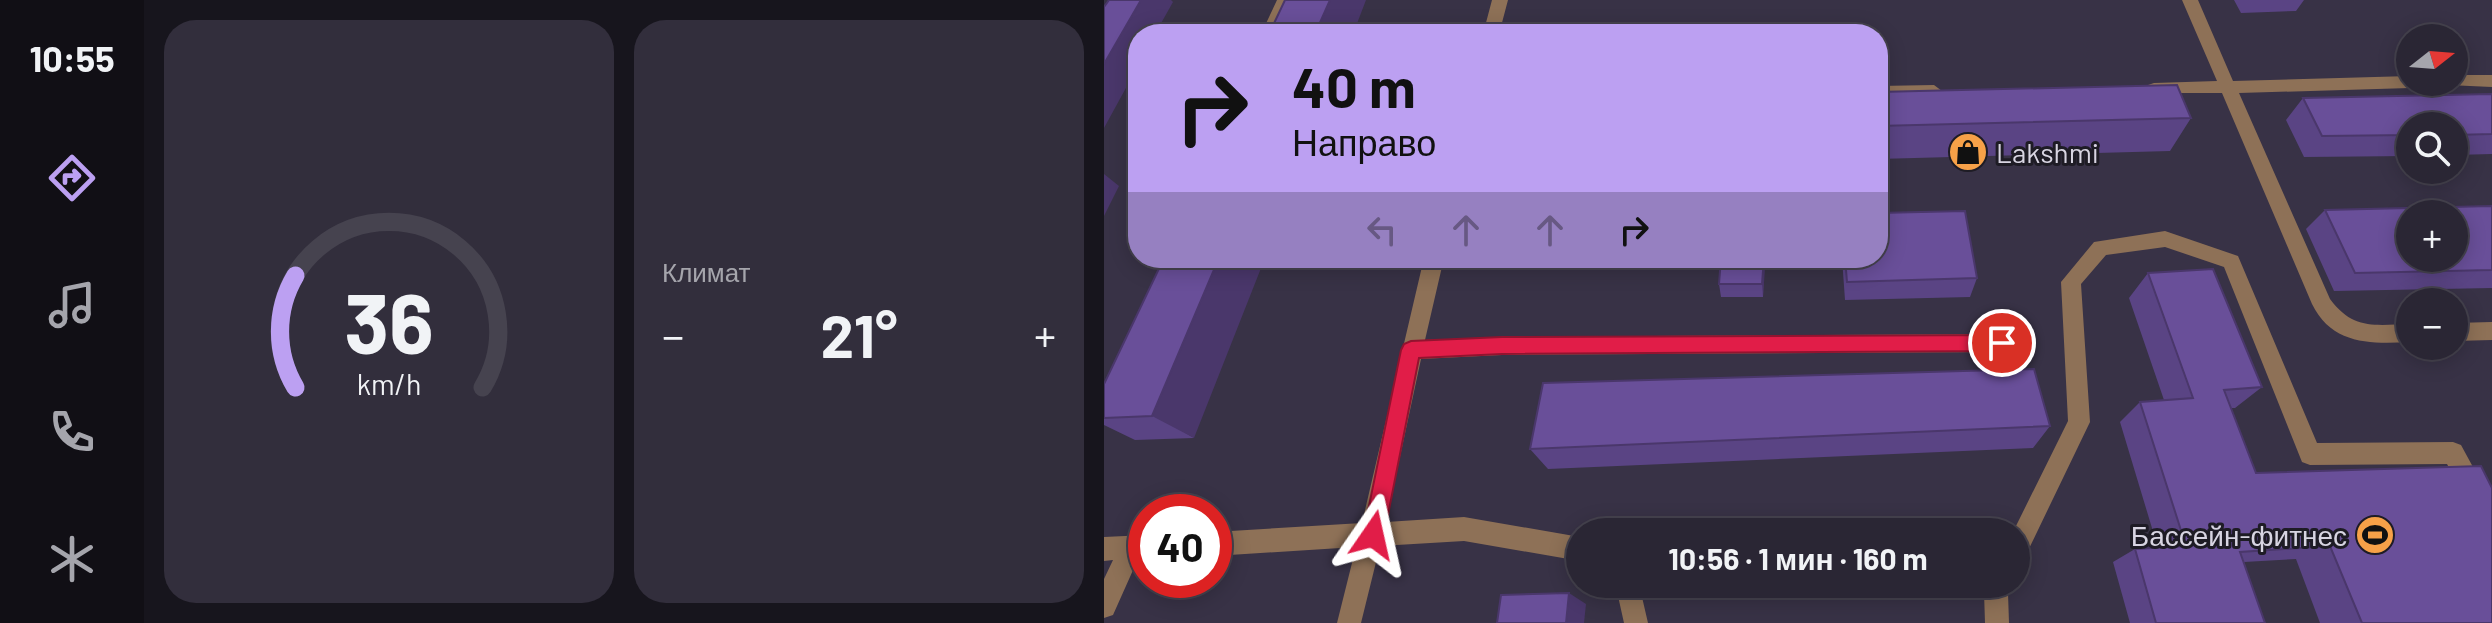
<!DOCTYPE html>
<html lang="ru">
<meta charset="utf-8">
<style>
:root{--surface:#2a2634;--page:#322e3c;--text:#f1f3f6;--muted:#a5a5ac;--line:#46434f;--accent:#bca0f2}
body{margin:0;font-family:Barlow,sans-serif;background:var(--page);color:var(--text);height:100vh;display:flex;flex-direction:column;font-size:30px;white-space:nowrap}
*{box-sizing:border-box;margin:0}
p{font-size:26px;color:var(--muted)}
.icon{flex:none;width:44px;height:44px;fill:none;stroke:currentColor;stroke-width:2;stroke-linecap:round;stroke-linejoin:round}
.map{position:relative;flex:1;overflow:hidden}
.side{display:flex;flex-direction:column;gap:20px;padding:20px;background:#17151d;width:960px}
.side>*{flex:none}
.banner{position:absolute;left:24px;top:24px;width:760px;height:244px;border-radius:32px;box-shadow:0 4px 20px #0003,0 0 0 2px var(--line);background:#bca0f2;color:#111;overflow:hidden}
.needle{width:52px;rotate:73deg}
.fabs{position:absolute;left:1292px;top:24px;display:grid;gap:16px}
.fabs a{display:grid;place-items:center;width:72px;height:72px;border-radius:50%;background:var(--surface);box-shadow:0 4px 20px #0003,0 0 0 2px var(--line);font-size:40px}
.speed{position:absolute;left:24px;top:494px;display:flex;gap:16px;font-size:40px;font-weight:700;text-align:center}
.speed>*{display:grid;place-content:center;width:104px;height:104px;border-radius:50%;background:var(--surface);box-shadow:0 4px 20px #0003,0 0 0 2px var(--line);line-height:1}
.speed .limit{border:12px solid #d22;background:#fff;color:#111}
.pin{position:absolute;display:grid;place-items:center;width:68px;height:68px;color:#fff;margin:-34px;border:4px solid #fff;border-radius:50%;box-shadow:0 2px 8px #0007}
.me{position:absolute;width:88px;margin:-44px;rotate:11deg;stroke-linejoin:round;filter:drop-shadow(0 0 6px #0008)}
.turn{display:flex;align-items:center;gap:28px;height:168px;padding:0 32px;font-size:36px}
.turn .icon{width:104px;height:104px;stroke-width:2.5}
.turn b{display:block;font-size:56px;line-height:68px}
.lanes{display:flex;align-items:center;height:76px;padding:0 32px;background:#0003;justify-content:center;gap:40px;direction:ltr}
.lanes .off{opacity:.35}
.big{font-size:60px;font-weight:700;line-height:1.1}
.side .card{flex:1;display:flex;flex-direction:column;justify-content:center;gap:12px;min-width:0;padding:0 28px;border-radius:32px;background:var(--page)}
.side .dial{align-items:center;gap:0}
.dial svg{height:208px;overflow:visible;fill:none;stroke:var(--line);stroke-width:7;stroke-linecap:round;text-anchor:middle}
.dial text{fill:var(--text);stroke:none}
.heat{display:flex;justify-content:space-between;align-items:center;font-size:44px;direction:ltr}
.side .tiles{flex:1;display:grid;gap:20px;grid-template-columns:repeat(2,1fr)}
.trip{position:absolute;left:462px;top:518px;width:464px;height:80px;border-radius:40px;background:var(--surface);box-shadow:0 4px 20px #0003,0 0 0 2px var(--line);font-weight:700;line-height:80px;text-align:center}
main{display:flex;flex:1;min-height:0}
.menu{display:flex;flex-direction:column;width:144px;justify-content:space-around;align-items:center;background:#110f15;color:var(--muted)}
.menu .icon{width:56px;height:56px}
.menu .active{color:var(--accent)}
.menu b{font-size:36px;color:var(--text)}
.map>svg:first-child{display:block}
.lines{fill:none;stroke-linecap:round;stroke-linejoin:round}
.minor{fill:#8e7157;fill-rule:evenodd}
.wall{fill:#5a4484}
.shaded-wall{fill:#4a376b}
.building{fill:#694f99;stroke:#4a376b;stroke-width:2;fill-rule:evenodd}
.route{fill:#e11d48;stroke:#92132f;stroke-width:2}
.labels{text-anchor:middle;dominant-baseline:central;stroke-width:6;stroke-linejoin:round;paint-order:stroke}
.poi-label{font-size:28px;fill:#d8d5e2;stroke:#1e1c25;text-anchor:start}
</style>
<main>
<nav class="menu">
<b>10:55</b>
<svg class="icon active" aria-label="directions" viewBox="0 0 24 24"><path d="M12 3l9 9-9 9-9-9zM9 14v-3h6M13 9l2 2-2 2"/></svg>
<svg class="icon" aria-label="music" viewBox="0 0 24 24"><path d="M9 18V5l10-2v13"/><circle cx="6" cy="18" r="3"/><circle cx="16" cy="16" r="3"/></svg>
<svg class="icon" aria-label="phone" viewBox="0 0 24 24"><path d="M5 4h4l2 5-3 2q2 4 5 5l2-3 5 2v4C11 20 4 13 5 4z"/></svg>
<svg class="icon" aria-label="climate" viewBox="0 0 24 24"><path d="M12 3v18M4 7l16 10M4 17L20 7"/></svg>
</nav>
<section class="side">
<div class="tiles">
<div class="card dial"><svg viewBox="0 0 100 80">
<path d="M14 69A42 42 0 1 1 86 69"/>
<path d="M14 69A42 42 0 0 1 14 26" stroke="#bca0f2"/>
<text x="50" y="56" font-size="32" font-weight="700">36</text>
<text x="50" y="72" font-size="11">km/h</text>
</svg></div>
<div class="card"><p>Климат</p>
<div class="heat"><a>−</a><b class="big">21°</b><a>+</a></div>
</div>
</div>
</section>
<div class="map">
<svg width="1388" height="623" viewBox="0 0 1388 623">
<rect width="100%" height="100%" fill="#383246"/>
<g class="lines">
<path class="minor" d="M173,0H189L173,34H157Z
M388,0H404L395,34H379Z
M1078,0H1094L1129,81L1306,76V82H1314L1306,88L1135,93L1226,299C1249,330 1270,325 1306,324V342C1267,344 1228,345 1208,304L1118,93H1044L1042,89L1044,85L1050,83L1113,81Z
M1350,75H1388V87L1344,85L1342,82H1350Z
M830,85L838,91L836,95L774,98V86Z
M1061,231L1134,256L1213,443L1349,442L1357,445L1388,502V537L1380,533L1343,464L1206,465L1198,462L1120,267L1061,247L1002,255L977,284L986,422L920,559L912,563V532H909L964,421L957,282L990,242Z
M320,258H340L321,340L398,337L898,334L905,337L908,343L905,349L898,352L398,355L317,359L282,522L360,517L476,537V561L360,541L276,546L257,623H233L252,547L110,556V532L258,523Z
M1388,322V340L1350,341V323Z
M42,535V559H34L9,615L0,618V579L9,560L0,561V537Z
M507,584H535L544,623H520L514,596Z
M883,584H908L904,593L905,623H881L880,592Z"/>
</g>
<path class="wall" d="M1130,0H1200L1192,11L1137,13Z
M774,92L1087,118L1066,151L774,159Z
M1388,94V154L1350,155V126H1306V156L1200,157L1182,120L1199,98Z
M1388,206V288L1230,291L1202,229L1221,210Z
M660,258L659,297H617L615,284Z
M738,258H774L873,278L866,297L741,300Z
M1044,273L1158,387L1131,408H1127L1152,473L1388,623H1216L1192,559L1140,562L1161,623H1026L1009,562L1031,549L1054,548L1016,422L1036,402L1060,400L1025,298Z
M0,384L90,438L31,440L0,425Z
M946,426L929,448L444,469L426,449Z"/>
<path class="shaded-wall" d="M37,0H67L69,2L51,34H34V66L0,128V64Z
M226,0H262L249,34H211Z
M0,174L15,186L0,216Z
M115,258H161L90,438L48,416Z
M660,258L661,268L659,297L658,284Z
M465,593L482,604L480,623H462Z"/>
<path class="building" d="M5,0H37L0,64V7Z
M181,0H226L211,34H165Z
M1073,85L1087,118L774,126V92Z
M1388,94V134L1350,135V126H1306V135L1218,136L1199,98Z
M1388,206V270L1251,273L1221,210ZM1306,214H1350V258H1306Z
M861,211L873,278L743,282L741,258H774V213Z
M60,258H115L48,416L0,418V384Z
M617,258H660L658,284H615Z
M1109,269L1158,387L1120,390L1152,473L1377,466L1388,488V623H1258L1226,546L1136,552L1161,623H1052L1031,549L1082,546L1036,402L1089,398L1044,273Z
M930,369L946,426L426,449L439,383Z
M465,593L462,623H393L397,595Z"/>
<path class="route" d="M898,335L905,337L908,343L905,349L898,351L398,354L315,358L280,535L277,543L269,546L262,543L259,535L297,350L300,344L307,341L398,337Z"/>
<defs>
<g id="shop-disc" transform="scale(2)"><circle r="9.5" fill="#f7a148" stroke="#1e1c25"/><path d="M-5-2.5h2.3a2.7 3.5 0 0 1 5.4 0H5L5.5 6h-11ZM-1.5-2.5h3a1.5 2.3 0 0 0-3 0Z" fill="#111"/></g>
<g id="stadium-disc" transform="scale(2)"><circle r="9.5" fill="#f7a148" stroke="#1e1c25"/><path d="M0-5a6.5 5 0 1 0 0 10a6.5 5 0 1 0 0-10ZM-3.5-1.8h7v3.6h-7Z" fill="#111"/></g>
</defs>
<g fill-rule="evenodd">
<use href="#shop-disc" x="864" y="152"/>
<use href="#stadium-disc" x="1271" y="535"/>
</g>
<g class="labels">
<g class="poi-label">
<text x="892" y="152">Lakshmi</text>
<text x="1243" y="535" text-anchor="end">Бассейн-фитнес</text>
</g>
</g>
</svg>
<div class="fabs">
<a><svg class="needle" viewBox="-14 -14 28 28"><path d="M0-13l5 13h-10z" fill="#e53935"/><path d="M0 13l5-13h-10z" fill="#a5a5ac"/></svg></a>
<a><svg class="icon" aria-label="search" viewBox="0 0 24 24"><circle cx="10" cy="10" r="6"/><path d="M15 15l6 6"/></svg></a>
<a>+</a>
<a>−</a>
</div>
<div class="speed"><div class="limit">40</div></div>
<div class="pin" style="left:898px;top:343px;background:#d93025"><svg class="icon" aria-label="arrive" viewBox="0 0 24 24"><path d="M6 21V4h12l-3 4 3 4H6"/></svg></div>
<svg class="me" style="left:269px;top:535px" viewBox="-20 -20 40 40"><path d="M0-17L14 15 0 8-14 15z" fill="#e11d48" stroke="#fff" stroke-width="4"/></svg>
<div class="trip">10:56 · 1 мин · 160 m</div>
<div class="banner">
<div class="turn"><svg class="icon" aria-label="right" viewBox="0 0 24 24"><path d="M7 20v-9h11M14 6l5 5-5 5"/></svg><div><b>40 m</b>Направо</div></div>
<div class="lanes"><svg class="icon off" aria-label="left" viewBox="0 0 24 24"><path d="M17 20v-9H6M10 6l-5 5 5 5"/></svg><svg class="icon off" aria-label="ahead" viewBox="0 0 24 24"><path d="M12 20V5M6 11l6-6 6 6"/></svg><svg class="icon off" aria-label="ahead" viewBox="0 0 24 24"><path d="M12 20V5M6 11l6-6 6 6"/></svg><svg class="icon" aria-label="right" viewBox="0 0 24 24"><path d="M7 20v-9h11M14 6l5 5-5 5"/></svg></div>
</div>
</div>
</main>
